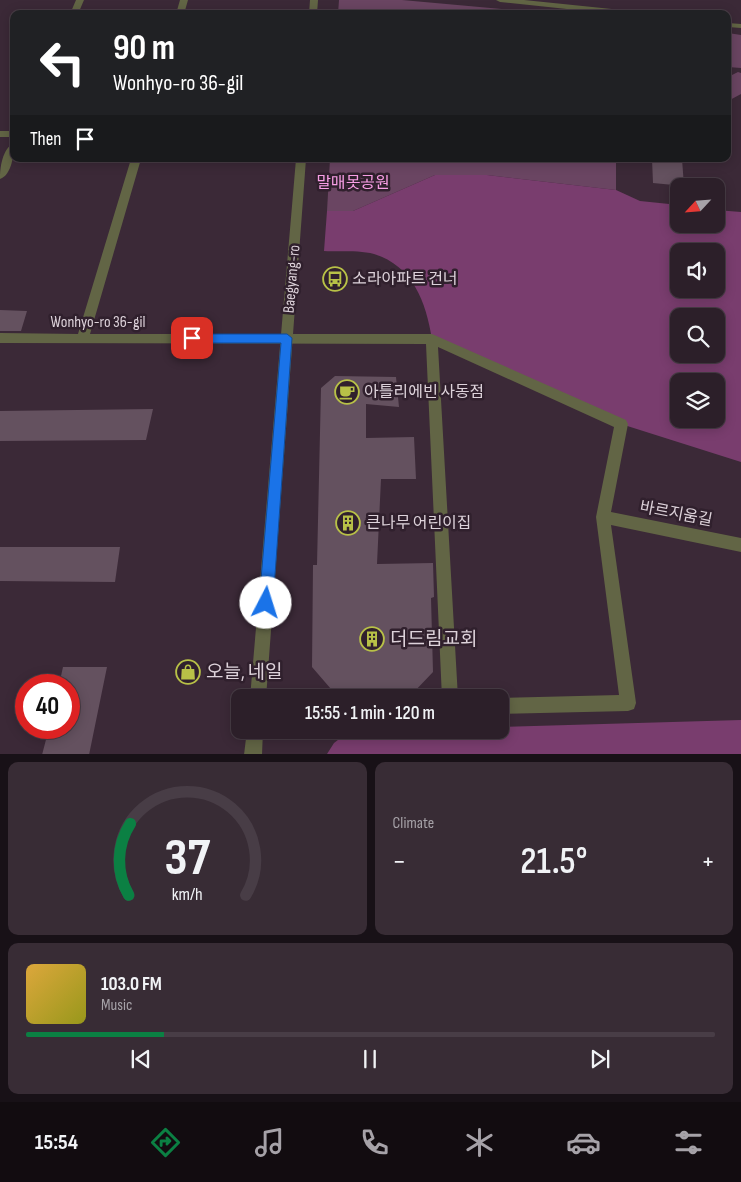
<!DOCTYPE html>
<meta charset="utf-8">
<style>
:root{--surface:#2c1f29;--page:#382c35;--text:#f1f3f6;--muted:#a6a2a8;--line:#483d46;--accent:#0b8043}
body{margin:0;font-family:"Sofia Sans Condensed","Noto Sans KR",sans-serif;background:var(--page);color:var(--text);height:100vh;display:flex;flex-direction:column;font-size:19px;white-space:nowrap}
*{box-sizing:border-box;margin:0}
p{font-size:16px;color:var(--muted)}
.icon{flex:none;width:28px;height:28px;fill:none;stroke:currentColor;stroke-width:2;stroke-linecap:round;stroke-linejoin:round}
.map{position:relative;height:754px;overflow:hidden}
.side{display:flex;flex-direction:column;gap:8px;padding:8px;background:#181117;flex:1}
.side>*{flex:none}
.guide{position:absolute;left:10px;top:10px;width:721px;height:152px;border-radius:10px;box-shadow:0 2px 12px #0003,0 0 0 1px var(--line);background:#202124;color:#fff;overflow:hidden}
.needle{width:32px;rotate:244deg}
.tools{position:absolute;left:670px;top:178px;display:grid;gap:10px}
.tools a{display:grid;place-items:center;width:55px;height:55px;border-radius:10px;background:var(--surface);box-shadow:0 2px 12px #0003,0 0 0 1px var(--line);font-size:25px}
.speed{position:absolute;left:15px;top:674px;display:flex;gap:10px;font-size:25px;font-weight:700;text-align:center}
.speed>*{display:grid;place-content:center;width:65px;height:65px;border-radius:50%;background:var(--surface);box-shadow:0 2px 12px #0003,0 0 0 1px var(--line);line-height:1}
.speed .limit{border:8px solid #d22;background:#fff;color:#111}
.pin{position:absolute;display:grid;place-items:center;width:42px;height:42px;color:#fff;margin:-21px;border-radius:10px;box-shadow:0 2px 8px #0006}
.me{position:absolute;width:55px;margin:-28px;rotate:5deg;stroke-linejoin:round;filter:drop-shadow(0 0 4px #0008)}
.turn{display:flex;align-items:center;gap:18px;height:105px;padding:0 20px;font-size:22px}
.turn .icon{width:65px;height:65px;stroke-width:2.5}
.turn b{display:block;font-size:35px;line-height:42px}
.then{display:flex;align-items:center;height:48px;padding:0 20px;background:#0003;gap:10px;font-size:19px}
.big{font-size:38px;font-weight:600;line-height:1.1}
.side .tile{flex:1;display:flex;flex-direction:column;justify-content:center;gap:8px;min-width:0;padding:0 18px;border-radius:10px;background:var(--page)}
.side .dial{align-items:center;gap:0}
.dial svg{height:130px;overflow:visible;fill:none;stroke:var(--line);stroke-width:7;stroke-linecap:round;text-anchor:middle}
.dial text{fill:var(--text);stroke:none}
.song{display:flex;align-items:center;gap:15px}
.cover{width:60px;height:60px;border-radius:8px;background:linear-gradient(135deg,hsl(40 70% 55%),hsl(60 70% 35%))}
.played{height:5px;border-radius:2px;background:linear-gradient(90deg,var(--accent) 20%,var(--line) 20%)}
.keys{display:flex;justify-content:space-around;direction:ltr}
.heat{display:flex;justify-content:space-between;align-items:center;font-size:28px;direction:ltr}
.side .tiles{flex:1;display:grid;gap:8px;grid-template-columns:1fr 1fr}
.tile:last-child{grid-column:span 2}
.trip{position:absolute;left:231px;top:689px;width:278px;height:50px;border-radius:10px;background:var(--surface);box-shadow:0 2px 12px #0003,0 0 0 1px var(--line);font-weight:600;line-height:50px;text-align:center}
.tab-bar{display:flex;height:80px;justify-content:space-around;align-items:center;background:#120c10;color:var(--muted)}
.tab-bar .icon{width:35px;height:35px}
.tab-bar .current{color:var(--accent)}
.tab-bar b{font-size:22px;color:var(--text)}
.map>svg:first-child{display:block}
.green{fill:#6a4562}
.forest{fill:#793d6e;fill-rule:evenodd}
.building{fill:#64515f}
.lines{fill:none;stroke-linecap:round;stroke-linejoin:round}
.minor{fill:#626545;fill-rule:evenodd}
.tertiary{fill:#626545;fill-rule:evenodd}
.route{fill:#1a73e8;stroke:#114b97}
.labels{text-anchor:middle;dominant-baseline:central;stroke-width:5;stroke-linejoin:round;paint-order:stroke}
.park-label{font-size:16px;fill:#f89ee5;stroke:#30202d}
.street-label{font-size:16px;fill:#ddd2da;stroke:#30202d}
.poi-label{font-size:16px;fill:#ddd2da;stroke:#30202d;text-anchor:start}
.near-poi-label{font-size:19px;fill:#ddd2da;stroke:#30202d;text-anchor:start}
</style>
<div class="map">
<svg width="741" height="755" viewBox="0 0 741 755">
<rect width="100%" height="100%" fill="#3b2937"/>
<path class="green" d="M339,0H402L559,14H338Z
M728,33L741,35V68L728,67Z
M738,72L741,73V94L728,101V77Z
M330,159H616V190L487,175H435L353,211H327Z"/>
<path class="forest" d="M435,175H487L616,190L640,201L679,205V224H716V210L741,212V462L621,424L432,339C426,302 413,266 374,254C359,250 339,252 324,251L327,211H353ZM679,251H716V289H679ZM679,316H716V354H679ZM679,381H716V419H679Z
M741,720V754H327L334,743L351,730H500V727Z"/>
<path class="building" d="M652,159H682L684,186L653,183Z
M0,310L27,311L21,331H0Z
M335,376L396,377L399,407L366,404V438L414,437L416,479H381L377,564L433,563L434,597L431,598L433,672L413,693L337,696L312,667L313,565H317L321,388Z
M153,409L146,440L0,441V411Z
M0,547H120L115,582L0,581Z
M63,667H107L89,755H42L49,728H69V685H59Z"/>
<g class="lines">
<path class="minor" d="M76,0H84L78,14H70Z
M180,0H188L184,14H176Z
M496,0H524L641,12L645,14H614L500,2Z
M728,23L741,24V28L728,27Z
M0,131H14V137H0Z
M14,143C14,154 12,175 0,179C0,168 2,149 14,143Z
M131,159H141L90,334H432L626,420L628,424L611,512L741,538V552L611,525L636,703L634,709L628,711L500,714V698L619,695L596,517L614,427L438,347L458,698H442L426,344L0,343V333L78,334Z"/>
<path class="tertiary" d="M310,0H318L317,14H309Z
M296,159H306L266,698H250Z
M247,730H263L262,755H244Z"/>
</g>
<path class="route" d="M192,334H287L292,338L273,603L271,608L266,610L261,608L259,603L281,343H192L187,338Z"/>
<defs>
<g id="bus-ring" transform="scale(1.25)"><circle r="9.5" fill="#30202d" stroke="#b8c147" stroke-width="1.5"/><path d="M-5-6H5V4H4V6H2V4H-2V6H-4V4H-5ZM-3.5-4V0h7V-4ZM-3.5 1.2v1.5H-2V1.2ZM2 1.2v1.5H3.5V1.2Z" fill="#b8c147"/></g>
<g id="cafe-ring" transform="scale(1.25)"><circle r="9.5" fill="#30202d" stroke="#b8c147" stroke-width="1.5"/><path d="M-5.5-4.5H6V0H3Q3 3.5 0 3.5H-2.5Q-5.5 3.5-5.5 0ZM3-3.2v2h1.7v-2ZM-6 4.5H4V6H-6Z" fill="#b8c147"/></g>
<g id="building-ring" transform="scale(1.25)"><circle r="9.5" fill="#30202d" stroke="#b8c147" stroke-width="1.5"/><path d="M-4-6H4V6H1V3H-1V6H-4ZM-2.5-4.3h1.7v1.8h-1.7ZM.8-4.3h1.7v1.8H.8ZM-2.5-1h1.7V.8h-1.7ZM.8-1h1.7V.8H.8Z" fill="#b8c147"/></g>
<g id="shop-ring" transform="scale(1.25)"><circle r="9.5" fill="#30202d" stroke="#b8c147" stroke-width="1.5"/><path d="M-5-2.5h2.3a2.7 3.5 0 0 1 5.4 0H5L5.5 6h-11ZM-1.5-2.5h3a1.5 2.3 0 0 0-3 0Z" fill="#b8c147"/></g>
</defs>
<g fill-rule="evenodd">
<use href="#bus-ring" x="335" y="279"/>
<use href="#cafe-ring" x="347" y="392"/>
<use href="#building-ring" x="348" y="523"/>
<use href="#building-ring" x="372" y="639"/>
<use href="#shop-ring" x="188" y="672"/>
</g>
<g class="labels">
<g class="park-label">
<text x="353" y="183">말매못공원</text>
</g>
<g class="street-label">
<text transform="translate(292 279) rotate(-85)">Baegyang-ro</text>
<text x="98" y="322">Wonhyo-ro 36-gil</text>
<text transform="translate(676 514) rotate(11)">바르지움길</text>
</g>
<g class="poi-label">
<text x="352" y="279">소라아파트 건너</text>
<text x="364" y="392">아틀리에빈 사동점</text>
<text x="366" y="523">큰나무 어린이집</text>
</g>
<g class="near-poi-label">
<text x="390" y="639">더드림교회</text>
<text x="206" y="672">오늘, 네일</text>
</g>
</g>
</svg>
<div class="tools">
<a><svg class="needle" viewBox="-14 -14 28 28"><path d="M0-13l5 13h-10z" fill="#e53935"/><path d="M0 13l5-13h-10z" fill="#a6a2a8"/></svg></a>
<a><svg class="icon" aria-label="sound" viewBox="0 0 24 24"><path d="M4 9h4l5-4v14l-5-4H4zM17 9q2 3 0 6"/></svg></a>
<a><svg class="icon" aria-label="search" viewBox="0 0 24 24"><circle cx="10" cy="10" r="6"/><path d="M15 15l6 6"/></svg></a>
<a><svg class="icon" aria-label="layers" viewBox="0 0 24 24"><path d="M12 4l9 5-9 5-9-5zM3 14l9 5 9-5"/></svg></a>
</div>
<div class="speed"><div class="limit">40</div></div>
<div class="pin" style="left:192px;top:338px;background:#d93025"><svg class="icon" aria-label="arrive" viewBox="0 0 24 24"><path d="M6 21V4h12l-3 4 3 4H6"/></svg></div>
<svg class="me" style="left:266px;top:603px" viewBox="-20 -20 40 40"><circle r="19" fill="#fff"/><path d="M0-13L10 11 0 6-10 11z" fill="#1a73e8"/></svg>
<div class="trip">15:55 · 1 min · 120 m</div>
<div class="guide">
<div class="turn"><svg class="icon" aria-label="left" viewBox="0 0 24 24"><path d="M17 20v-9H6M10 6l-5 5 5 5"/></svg><div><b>90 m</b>Wonhyo-ro 36-gil</div></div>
<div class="then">Then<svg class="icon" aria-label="arrive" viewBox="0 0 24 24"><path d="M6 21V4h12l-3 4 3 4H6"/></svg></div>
</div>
</div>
<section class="side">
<div class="tiles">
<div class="tile dial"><svg viewBox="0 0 100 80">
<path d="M14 69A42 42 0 1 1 86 69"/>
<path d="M14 69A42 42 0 0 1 15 25" stroke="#0b8043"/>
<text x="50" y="56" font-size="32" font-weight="700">37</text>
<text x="50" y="72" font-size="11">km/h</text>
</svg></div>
<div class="tile"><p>Climate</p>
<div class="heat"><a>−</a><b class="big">21.5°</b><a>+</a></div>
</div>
<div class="tile">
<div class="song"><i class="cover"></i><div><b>103.0 FM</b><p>Music</p></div></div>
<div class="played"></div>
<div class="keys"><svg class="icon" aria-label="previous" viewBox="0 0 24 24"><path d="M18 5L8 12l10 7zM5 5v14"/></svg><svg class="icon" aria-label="pause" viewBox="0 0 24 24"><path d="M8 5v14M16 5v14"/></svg><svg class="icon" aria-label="next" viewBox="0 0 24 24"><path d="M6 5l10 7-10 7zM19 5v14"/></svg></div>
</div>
</div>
</section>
<nav class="tab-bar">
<b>15:54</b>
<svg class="icon current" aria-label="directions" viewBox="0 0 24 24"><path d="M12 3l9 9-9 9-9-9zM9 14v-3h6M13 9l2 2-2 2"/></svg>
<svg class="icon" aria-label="music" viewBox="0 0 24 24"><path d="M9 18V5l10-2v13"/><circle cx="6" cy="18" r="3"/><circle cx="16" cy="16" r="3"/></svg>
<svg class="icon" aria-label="phone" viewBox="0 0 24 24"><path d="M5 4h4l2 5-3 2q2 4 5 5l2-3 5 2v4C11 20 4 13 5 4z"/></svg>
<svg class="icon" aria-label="climate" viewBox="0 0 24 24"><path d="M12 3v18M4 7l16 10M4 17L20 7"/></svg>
<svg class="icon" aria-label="car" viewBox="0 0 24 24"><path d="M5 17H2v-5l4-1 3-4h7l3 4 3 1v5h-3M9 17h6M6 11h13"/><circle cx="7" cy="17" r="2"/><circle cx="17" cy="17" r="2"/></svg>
<svg class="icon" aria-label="filters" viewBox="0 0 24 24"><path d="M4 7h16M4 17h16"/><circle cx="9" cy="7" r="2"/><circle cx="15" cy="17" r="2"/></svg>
</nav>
